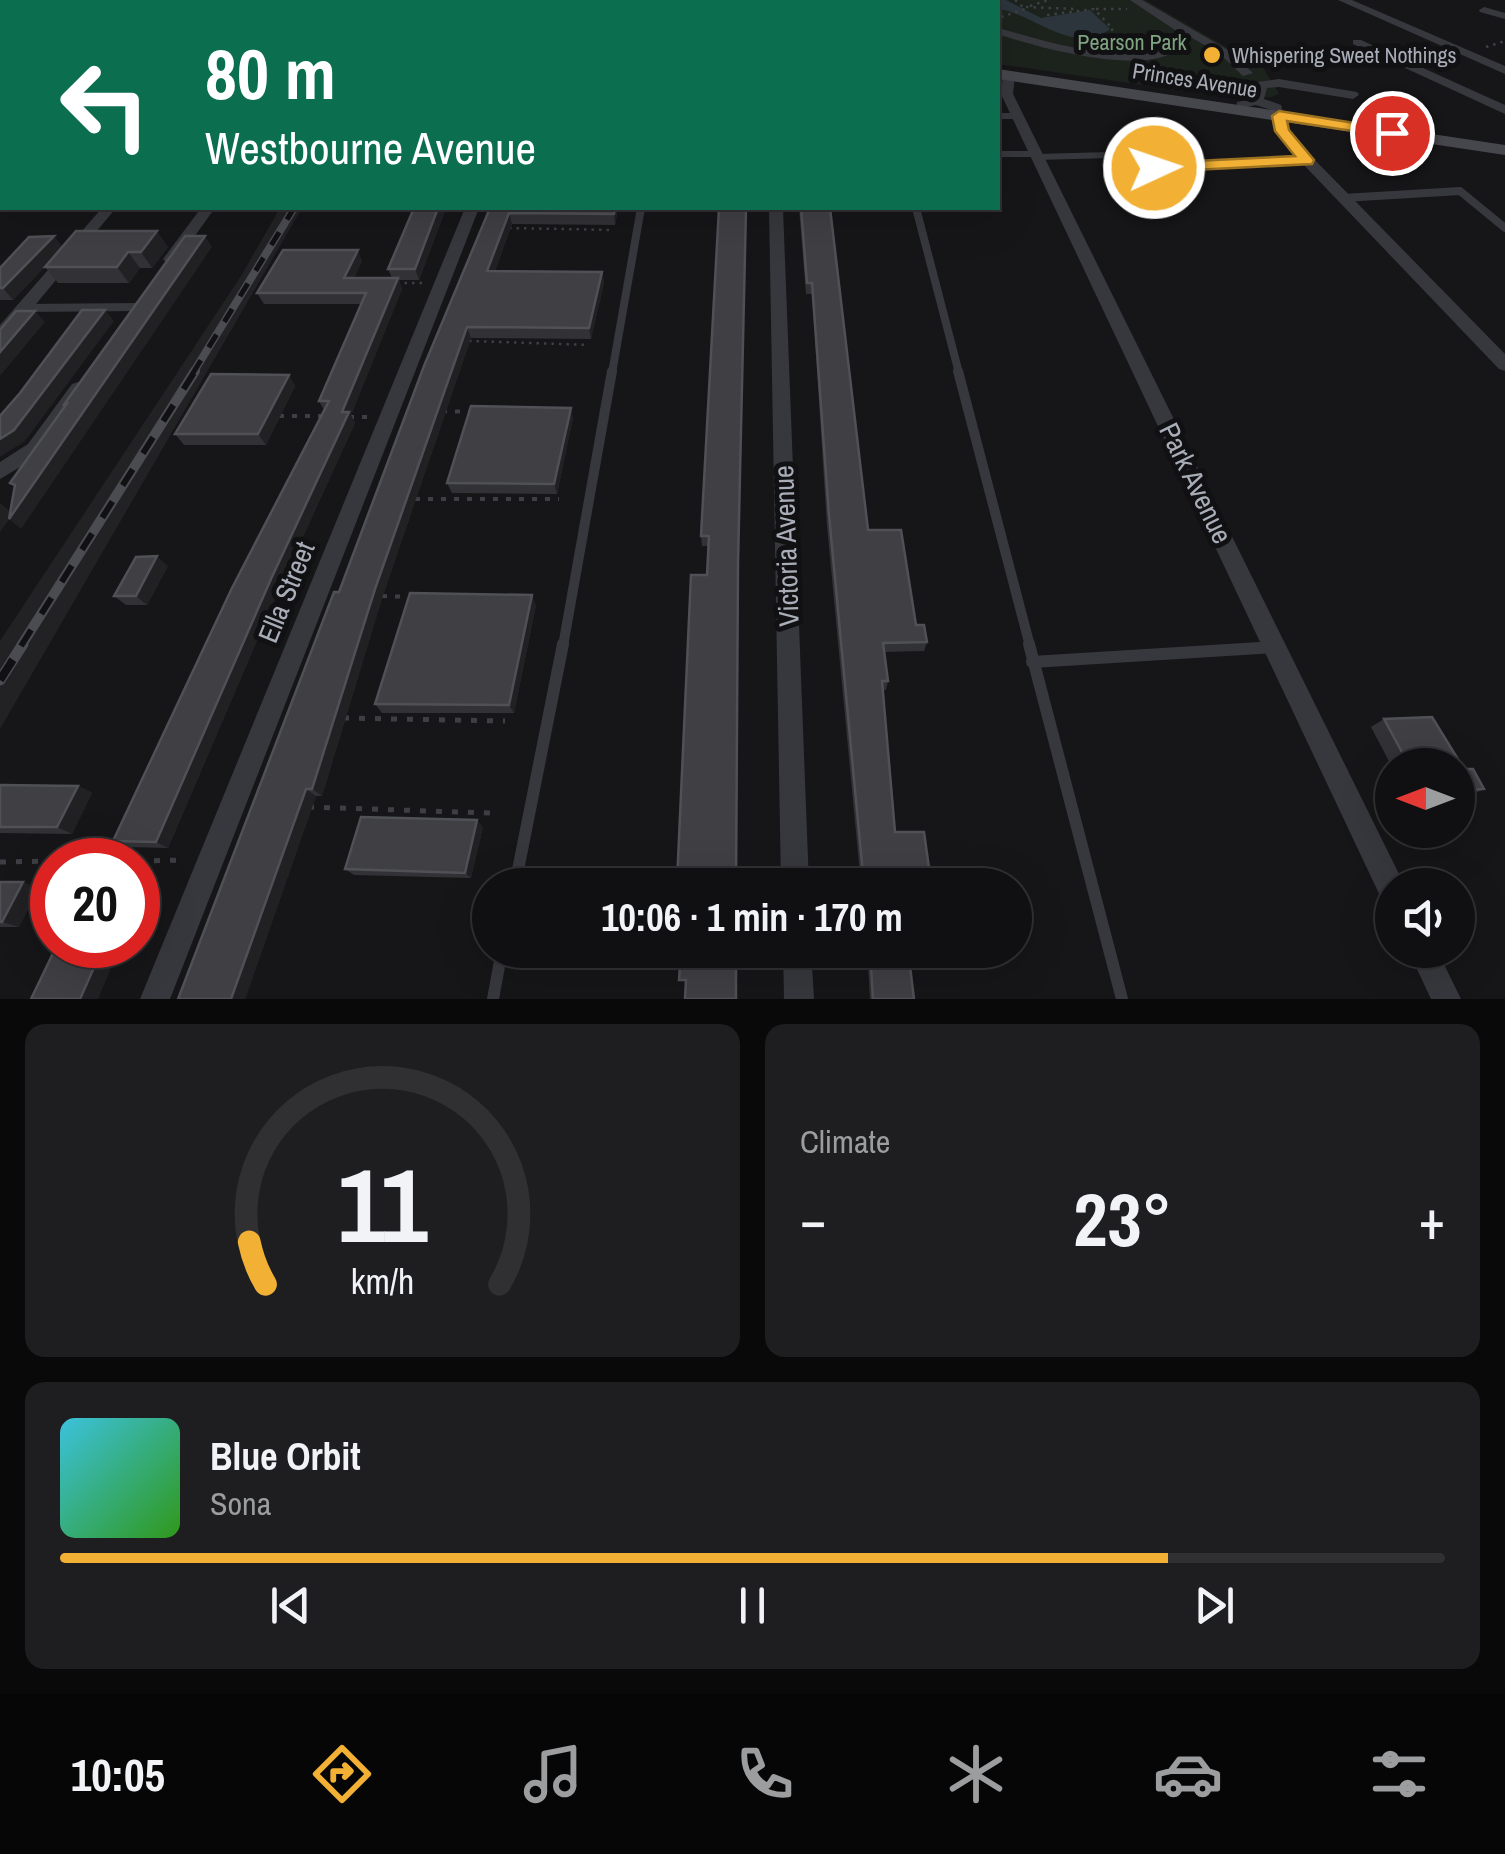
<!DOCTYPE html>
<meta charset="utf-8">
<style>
:root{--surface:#101012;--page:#1e1e20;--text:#f1f3f6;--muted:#9c9d9f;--line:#303032;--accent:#f2b134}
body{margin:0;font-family:"Archivo Narrow",sans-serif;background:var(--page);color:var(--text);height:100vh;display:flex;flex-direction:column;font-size:38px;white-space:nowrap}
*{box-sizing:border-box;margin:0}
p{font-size:32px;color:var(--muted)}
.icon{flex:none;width:55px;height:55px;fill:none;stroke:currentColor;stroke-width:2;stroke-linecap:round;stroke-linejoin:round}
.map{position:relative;height:999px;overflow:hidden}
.details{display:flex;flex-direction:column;gap:25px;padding:25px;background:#09090a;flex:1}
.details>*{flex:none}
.banner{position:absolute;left:0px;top:0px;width:1000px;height:210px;box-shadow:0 10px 40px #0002,0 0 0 2px var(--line);background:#0b6e4f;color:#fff;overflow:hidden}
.needle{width:65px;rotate:270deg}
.fabs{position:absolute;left:1375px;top:748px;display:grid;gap:20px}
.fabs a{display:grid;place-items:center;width:100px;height:100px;border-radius:50%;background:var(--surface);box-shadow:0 10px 40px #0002,0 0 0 2px var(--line);font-size:50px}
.speed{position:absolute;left:30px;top:838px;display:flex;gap:20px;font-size:50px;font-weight:700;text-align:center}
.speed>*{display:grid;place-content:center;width:130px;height:130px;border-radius:50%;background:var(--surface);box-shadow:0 10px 40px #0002,0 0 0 2px var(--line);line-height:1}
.speed .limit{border:15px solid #d22;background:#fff;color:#111}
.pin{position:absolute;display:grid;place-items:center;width:85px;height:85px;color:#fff;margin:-42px;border:5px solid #fff;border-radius:50%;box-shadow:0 2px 10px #0007}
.me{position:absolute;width:110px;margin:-55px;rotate:87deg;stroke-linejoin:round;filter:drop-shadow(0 0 8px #0008)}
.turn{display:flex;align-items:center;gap:35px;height:210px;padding:0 40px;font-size:45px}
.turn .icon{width:130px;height:130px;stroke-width:2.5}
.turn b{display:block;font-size:70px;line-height:85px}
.big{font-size:75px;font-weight:700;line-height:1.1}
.details .card{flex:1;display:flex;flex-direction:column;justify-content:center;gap:15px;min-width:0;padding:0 35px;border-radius:20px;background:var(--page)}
.details .dial{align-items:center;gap:0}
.dial svg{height:260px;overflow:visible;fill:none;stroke:var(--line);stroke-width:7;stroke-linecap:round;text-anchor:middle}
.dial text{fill:var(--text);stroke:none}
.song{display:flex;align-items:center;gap:30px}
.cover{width:120px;height:120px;border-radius:15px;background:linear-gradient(135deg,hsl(190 70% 55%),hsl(110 70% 35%))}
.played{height:10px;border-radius:5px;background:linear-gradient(90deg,var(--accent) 80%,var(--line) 80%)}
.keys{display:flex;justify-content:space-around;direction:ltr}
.heat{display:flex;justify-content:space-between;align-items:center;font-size:55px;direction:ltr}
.details .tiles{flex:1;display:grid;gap:25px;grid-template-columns:1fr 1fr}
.card:last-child{grid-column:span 2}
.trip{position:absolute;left:472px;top:868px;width:560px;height:100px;border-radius:50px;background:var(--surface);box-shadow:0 10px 40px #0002,0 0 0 2px var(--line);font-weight:700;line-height:100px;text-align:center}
.tab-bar{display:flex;height:160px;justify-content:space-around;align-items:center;background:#060607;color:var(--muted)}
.tab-bar .icon{width:70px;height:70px}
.tab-bar .current{color:var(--accent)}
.tab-bar b{font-size:45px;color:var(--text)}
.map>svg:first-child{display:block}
.built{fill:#222225}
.green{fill:#1c231d}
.water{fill:#2c353c}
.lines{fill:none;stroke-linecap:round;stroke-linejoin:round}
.path-far2{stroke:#3d3f44;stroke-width:2.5;stroke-dasharray:2.5 5;stroke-linecap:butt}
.path-far1{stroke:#3d3f44;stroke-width:4;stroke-dasharray:5 8;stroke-linecap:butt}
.path{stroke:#3d3f44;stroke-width:5;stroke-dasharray:6 10;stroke-linecap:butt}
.lane-far3{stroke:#37383d;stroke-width:6}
.lane-far2{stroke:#37383d;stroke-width:8}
.lane-far1{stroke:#37383d;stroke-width:10}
.lane{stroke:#37383d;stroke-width:12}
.street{fill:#37383d;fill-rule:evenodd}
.secondary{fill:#45474d;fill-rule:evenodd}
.rail-far2-casing{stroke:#4a4c52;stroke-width:8}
.rail-far1-casing{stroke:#4a4c52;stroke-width:10}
.rail-casing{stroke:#4a4c52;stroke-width:11}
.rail-far2{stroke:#111113;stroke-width:5;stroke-dasharray:15;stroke-linecap:butt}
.rail-far1{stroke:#111113;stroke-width:6;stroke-dasharray:19;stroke-linecap:butt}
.rail{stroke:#111113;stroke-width:8;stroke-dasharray:24;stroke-linecap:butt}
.wall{fill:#323236}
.shaded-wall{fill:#212124}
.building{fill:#3f3f44;stroke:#4f5156;stroke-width:2.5}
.route{fill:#f2b134;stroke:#9d7322;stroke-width:2.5}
.poi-dot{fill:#f2b134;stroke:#111113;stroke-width:4}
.labels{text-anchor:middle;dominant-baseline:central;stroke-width:10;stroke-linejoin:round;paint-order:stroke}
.far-park-label{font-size:22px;fill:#7fa381;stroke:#111113}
.far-poi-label{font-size:22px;fill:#a8adb8;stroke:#111113;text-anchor:start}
.far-street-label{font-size:22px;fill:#a8adb8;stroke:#111113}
.street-label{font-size:28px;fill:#a8adb8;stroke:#111113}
</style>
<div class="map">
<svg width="1505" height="999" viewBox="0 0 1505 999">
<rect width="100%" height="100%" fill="#161618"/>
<path class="built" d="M280,208H302L0,729V641L241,276Z"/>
<path class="green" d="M752,0H1145L1264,69L1279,94L1271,97L1219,96L998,64V2Z"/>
<path class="water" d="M978,0H1006L1041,18L1090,10L1110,29C1074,57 1033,13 998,9V2H976Z"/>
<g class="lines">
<path class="path-far2" d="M1015,0L1025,9
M1030,6L1048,0
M1026,7L1076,9
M1096,9H1127
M1047,15L1094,9L1113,29L1105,36L1084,38
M1001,17L1025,9
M1486,47L1505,41
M1183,179L1196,197
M509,228L612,230
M397,283H423
M469,341L588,345"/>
<path class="path-far1" d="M442,411L472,412
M279,416H324
M349,417H369
M415,499H559
M382,596L413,597"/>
<path class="path" d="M343,718L505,721
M308,807L490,813
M138,861L186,860
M0,862L52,861"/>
<path class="lane-far3" d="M711,2L725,0
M998,116H1017
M998,154H1036
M1037,157L1145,154L1151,163
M1238,163L1307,160"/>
<path class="lane-far2" d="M1150,161L1154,167L1292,161
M1343,198L1460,191L1505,228
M916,208L959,373
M24,308L137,307
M612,373L641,208"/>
<path class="lane-far1" d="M958,371L1030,646
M563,646L612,371"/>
<path class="lane" d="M1029,644L1122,999
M1032,662L1275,647
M515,885L563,644
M493,999L502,950"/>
<path class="street" d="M235,0H245V2H235Z
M749,0H762L763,2H751Z
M1130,0H1142L1228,50L1253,73L1243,76L1220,54L1187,35C1187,36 1180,48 1179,48C1148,78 1035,47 998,34V28C1039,39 1151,77 1178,32Z
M1338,0H1352L1505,66V74Z
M1484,7L1505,13V19L1480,12L1479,10Z
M1353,40H1361L1505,105V114L1353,44Z
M1009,72L1015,76L1013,94L1402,880L1404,885H1392V904L1382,900L1001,94L1003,76Z
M1279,79L1357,92L1359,95L1353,99L1279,87L1267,88L1264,99L1281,105L1288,130L1312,157L1505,354V371L1499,369L1302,163L1276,131L1271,110L1256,105L1247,107L1244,113H1236L1237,102L1252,99L1258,82Z
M102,208H116L6,340L0,342V325Z
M201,208H215L176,262H166L163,259Z
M465,208H479L170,999H140Z
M769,208H783L809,885H781Z
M78,382L87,388L42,454L0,479V462L28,444L72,384Z
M783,950H811L814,999H784Z
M1408,950H1437L1461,999H1431Z"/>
<path class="secondary" d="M624,0H640L641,2H626Z
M998,69L1505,145V155L998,79Z"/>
<g class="rail-far2-casing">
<path id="rail-far2" d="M193,373L294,208"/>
</g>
<g class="rail-far1-casing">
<path id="rail-far1" d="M21,646L195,371"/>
</g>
<g class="rail-casing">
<path id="rail" d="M0,680L23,644"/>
</g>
<use href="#rail-far2" class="rail-far2"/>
<use href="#rail-far1" class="rail-far1"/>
<use href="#rail" class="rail"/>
</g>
<path class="wall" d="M414,208H446L419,280H399L402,289L351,415L355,423L279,589L168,848L127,847L113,841L324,410L319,401L361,304H264L257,293L362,261L354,278H392L388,269Z
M490,208H618L615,225L512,224L495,271L602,272L604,283L591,339L471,338L382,598L322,796H316L245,999H178Z
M719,208L738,573L737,885H678L707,575L708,546H702L701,536Z
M799,208H830L868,530L916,625L927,642L924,651L884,652L888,681L886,690H883L895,832L929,868L925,874H903L904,885H861L827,526L812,294H806Z
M62,247H168L152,268H140L129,283H58L45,267L53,258L13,300H0V268Z
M289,375L295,386L266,445H184L175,434Z
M573,418L557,494L452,493L447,483Z
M168,566L147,605H126L114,596Z
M536,605L514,713H382L375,704Z
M1432,717L1464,769H1473L1484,789L1469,796L1458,797V765H1392V767L1371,727L1384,719Z
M0,785L78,786L92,793L72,834L0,833Z
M483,827L471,878L354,875L345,869Z
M0,882L39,888L19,927H0Z
M867,950H911L908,953L914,999H870Z"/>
<path class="shaded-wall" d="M2,158V179L0,177V160Z
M438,208H446L419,280L415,269Z
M615,208H618L615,225L614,214Z
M509,213L512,224L491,282L487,271Z
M157,231L168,247L152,268L141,252Z
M54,236L63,247L13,300L3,288Z
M205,236L212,247L21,529L9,519Z
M358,250L362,261L349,289L344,278Z
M128,252L140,268L129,283L117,267Z
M602,272L604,283L591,339L589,328Z
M398,278L402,289L351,415L355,423L279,589L168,848L156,842Z
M105,310L114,321L25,441L0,457V439Z
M35,311L45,322L0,376V352Z
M467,327L471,338L382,598L322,796L312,789L375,589Z
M289,375L295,386L266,445L258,434Z
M571,408L573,418L557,494L554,484Z
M0,503L13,514L0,532Z
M157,556L168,566L147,605L136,596Z
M532,595L536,605L514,713L509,705Z
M78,786L92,793L72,834L57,827Z
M306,789L316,796L245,999H231Z
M477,820L483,827L471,878L465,873Z
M23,882L39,888L19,927L2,922Z
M138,883L146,887L138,906Z
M104,945H121L98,999H80Z"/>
<path class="building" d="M202,0H219L218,2H201Z
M240,0H259L258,2H240Z
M2,80V158L0,160V81Z
M414,208H438L415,269H388Z
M490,208H615L614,214L509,213L487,271L602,272L589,328L467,327L375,589L312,789H306L231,999H178L334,592H339L424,366Z
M719,208H746L738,563L736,885H685V882H677L691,575H707L709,536H701Z
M801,208H830L868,530H901L916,625H924L927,642L883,643L888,681H882L895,832H924L929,868H902L904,885H864L829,515L812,283H807Z
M76,231H157L141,252H128L117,267H45Z
M54,236L3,288H0V268L29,237Z
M185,236H205L9,519L15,485L10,483L68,402L63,406Z
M283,250H358L344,278H398L342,412H349L271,579L156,842L113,841L232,588L329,401H319L366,293H257Z
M82,310H105L14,430L0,439V416L20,393Z
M16,311H35L0,352V330Z
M211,374L289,375L258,434H175Z
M471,406L571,408L554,484L447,483Z
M157,556L136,596H114L136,557Z
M410,593L532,595L509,705L375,704Z
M1432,717L1464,769H1473L1484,789L1458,791V765H1409L1384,719Z
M0,785L78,786L57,827H0Z
M361,817L477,820L465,873L345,869Z
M0,882H23L2,922H0Z
M57,945H104L80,999H31Z
M681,950H736V999H685L686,980H679Z
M870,950H908L914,999H873Z"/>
<path class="route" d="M1279,111L1392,129L1399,133L1392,137L1287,121L1289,130L1314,160L1312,164L1154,172L1146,168L1154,163L1295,156L1275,131L1272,116Z"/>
<circle class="poi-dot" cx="1212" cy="55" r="10"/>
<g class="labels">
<g class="far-park-label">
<text x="1132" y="42">Pearson Park</text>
</g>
<g class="far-poi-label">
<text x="1232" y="55">Whispering Sweet Nothings</text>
</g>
<g class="far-street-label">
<text transform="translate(1195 80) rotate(9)">Princes Avenue</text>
</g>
<g class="street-label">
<text transform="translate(1196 483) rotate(64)">Park Avenue</text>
<text transform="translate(786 546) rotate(-92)">Victoria Avenue</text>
<text transform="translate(286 592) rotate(-68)">Ella Street</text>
</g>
</g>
</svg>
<div class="fabs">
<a><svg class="needle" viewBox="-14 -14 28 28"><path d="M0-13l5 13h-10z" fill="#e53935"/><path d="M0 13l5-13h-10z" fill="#9c9d9f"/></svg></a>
<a><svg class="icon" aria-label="sound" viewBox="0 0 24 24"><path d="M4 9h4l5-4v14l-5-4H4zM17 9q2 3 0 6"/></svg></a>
</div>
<div class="speed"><div class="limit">20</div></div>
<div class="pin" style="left:1392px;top:133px;background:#d93025"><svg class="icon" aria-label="arrive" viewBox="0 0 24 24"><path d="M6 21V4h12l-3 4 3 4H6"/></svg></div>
<svg class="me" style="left:1154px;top:168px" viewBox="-20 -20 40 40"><circle r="17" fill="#f2b134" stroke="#fff" stroke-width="3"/><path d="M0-11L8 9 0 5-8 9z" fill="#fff"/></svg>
<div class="trip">10:06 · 1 min · 170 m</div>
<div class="banner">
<div class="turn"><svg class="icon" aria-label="left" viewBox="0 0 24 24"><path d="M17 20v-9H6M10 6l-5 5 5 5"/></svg><div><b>80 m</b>Westbourne Avenue</div></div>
</div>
</div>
<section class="details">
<div class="tiles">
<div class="card dial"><svg viewBox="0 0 100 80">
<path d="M14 69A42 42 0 1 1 86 69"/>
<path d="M14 69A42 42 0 0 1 9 56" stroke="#f2b134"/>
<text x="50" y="56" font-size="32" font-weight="700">11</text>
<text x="50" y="72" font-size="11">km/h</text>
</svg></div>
<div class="card"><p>Climate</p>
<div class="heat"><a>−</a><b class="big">23°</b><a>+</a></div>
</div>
<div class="card">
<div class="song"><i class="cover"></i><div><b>Blue Orbit</b><p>Sona</p></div></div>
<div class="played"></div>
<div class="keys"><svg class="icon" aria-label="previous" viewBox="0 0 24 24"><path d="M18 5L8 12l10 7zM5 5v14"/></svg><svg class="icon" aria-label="pause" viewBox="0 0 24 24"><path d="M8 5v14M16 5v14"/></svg><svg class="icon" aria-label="next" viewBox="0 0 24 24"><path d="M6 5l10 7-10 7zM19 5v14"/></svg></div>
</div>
</div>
</section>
<nav class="tab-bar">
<b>10:05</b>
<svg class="icon current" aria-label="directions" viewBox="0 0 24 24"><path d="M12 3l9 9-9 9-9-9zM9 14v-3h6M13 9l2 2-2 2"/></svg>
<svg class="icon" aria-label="music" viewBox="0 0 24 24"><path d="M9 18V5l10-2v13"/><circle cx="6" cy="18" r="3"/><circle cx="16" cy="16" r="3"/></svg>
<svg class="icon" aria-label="phone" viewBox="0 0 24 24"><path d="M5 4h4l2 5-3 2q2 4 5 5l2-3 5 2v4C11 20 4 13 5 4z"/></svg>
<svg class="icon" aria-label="climate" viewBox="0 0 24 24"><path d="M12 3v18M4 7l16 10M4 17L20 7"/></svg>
<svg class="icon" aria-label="car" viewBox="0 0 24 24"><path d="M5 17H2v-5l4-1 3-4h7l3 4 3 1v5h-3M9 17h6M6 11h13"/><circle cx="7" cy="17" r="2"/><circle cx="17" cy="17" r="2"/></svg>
<svg class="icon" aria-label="filters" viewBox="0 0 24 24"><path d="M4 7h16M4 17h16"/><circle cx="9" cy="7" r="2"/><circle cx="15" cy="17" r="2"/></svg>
</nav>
